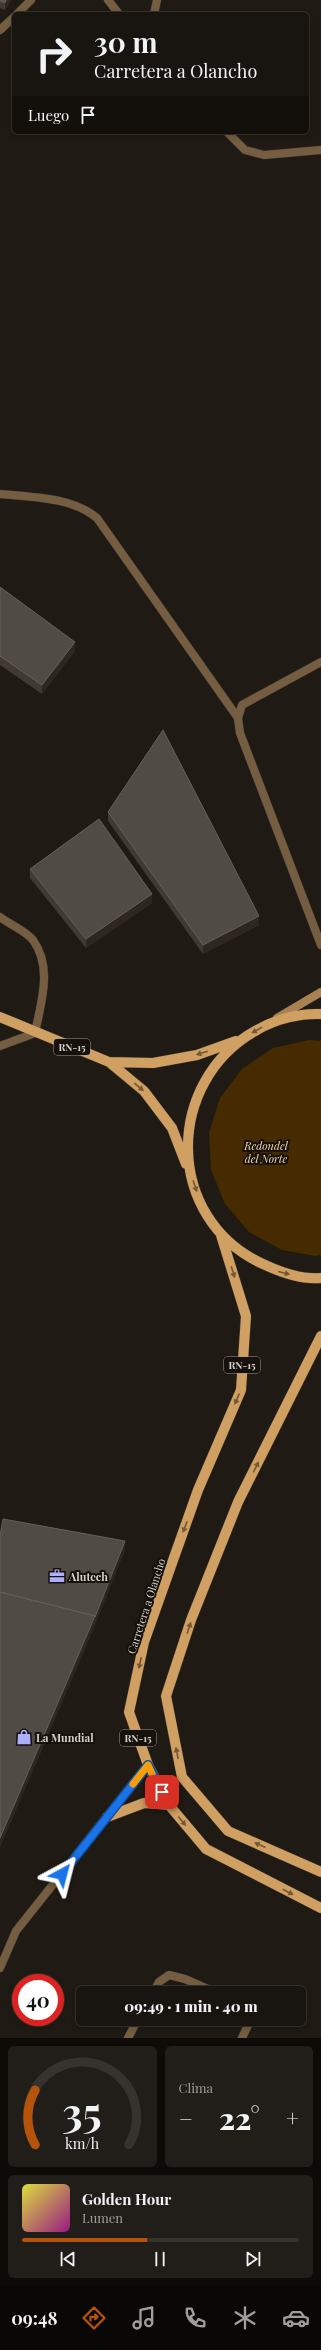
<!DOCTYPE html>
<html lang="es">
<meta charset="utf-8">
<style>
:root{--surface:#18140f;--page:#211d18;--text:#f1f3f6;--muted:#9f9e9e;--line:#36332f;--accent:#b45309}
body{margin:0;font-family:"Playfair Display",serif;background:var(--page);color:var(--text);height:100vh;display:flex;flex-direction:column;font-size:15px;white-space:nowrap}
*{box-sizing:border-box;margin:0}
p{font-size:13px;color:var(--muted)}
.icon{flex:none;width:22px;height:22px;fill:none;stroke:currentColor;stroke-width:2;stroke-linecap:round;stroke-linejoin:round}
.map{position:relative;height:2038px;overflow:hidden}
.side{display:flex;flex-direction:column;gap:8px;padding:8px;background:#0d0b08;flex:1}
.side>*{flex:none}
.banner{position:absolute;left:12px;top:12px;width:297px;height:122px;border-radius:6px;box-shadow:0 2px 6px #0003,0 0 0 1px var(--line);background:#18140f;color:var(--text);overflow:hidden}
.speed{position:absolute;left:12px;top:1974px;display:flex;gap:8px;font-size:20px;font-weight:700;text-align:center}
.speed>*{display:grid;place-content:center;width:52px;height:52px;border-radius:50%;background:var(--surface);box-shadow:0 2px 6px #0003,0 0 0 1px var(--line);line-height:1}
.speed .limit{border:6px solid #d22;background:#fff;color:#111}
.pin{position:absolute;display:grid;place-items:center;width:34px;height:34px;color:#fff;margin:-17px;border-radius:8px;box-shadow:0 2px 6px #0006}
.me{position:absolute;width:44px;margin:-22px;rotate:38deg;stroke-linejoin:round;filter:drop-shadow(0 0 3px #0008)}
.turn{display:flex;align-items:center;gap:14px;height:84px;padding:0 16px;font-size:18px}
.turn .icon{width:52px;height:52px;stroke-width:2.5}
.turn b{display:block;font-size:28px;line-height:34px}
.then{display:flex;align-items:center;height:38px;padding:0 16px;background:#0003;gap:8px;font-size:15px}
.big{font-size:30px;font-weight:800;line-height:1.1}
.side .card{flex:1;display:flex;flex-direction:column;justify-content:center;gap:6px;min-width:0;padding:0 14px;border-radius:6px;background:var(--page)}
.side .dial{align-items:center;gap:0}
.dial svg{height:104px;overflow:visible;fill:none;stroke:var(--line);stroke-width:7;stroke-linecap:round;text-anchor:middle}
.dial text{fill:var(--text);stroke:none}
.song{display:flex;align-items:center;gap:12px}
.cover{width:48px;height:48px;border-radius:6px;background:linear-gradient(135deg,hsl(60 70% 55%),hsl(310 70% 35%))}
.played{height:4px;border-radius:2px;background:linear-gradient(90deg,var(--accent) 45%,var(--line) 45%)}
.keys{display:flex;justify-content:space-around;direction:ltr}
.heat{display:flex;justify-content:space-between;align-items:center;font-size:22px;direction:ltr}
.side .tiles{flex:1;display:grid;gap:8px;grid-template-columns:1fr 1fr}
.card:last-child{grid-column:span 2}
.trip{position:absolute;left:76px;top:1986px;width:230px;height:40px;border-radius:6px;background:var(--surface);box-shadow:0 2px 6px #0003,0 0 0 1px var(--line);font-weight:800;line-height:40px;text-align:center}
.dock{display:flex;height:64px;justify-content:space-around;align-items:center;background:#0a0806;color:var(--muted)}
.dock .icon{width:28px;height:28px}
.dock .active{color:var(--accent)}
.dock b{font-size:18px;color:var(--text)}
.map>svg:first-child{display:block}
.green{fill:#462b00}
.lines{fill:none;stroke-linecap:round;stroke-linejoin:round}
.service-casing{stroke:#39342e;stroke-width:9}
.minor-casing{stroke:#39342e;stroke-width:9}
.tertiary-casing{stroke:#39342e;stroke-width:9}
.secondary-casing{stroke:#39342e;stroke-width:9}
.primary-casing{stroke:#39342e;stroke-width:11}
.service{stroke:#745d40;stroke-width:8}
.minor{stroke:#745d40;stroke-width:8}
.tertiary{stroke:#745d40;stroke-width:8}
.secondary{stroke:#a88253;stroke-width:8}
.primary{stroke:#d09f62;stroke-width:10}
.wall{fill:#403a33}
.shaded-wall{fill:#2d2720}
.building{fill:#504b44;stroke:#656059}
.oneway{fill:#735836}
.route-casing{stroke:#114b97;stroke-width:10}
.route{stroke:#1a73e8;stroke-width:7}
.slow{stroke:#f59e0b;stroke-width:7}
.labels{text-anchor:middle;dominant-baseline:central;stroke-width:4;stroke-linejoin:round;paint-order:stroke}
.shield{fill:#16110b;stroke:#9b9792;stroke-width:1}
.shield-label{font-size:10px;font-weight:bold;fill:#d4d1cc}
.park-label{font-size:11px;font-style:italic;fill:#f5d7b3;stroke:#16110b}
.poi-label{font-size:11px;font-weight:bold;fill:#d4d1cc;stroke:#16110b;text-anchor:start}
.street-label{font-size:11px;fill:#d4d1cc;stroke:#16110b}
</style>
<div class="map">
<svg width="321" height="2038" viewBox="0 0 321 2038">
<rect width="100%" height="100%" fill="#201a14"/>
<path class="green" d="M309,1040L321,1041V1255L315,1256L282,1250L249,1232L225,1204L211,1170L209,1133L220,1098L242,1069L273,1048Z"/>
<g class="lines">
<g class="service-casing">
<path id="service" d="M0,494C32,497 72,497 97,518L238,718
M321,662L242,705L238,718L240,733L321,945
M0,917C9,924 26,931 33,940C53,968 41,1002 35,1033
M153,1993L159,1982L169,1975L185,1979L217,1993
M128,2038L138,2019
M242,2038L251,2019"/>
</g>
<g class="minor-casing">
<path id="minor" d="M108,0L119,14
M17,14L31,0
M154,14L157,0
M0,30L14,17
M227,132L245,150L264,155L321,150
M0,1046L35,1033"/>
</g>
<g class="tertiary-casing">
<path id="tertiary" d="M0,1968L16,1931L148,1765"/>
</g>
<g class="secondary-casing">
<path id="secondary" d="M277,1018L321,992"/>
</g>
<g class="primary-casing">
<path id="primary" d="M321,1014C300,1013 276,1019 257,1030C164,1081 164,1219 263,1264C280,1272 302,1280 321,1278
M0,1017L109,1062L144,1091L172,1128L186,1164
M109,1062L153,1063L197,1055L236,1041
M221,1235L246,1316L241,1390L198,1490L144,1642L129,1712L148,1765L169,1805L206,1849L321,1908
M321,1336L238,1502L191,1620L166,1696L182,1777L228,1831L321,1872
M107,1817L144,1803L169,1805"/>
</g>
<use href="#service" class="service"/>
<use href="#minor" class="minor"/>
<use href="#tertiary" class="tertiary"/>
<use href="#secondary" class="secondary"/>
<use href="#primary" class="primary"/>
</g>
<path class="wall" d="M0,0H11L5,10L0,8Z
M0,587L75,651L42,694L0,665Z
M108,812L259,925L203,954L108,821Z
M30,869L152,903L86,948L30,878Z"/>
<path class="shaded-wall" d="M6,0H11L5,10V3Z
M75,642V651L42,694V685Z
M152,894V903L86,948V939Z
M259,916V925L203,954V945Z
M125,1541V1550L95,1626V1617Z
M95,1616V1626L0,1848V1838Z"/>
<path class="building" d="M0,0H6L5,3L0,1Z
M0,587L75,642L42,685L0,656Z
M163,730L259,916L203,945L108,812Z
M99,819L152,894L86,939L30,869Z
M3,1519L125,1541L95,1617V1616L0,1592V1536Z
M0,1592L95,1616L0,1838Z"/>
<defs><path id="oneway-solid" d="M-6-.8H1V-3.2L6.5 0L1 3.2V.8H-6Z"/></defs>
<g class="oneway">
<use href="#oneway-solid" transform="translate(257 1030) rotate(151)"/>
<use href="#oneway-solid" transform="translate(202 1053) rotate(162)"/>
<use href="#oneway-solid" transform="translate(139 1087) rotate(40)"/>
<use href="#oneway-solid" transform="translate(195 1186) rotate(71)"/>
<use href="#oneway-solid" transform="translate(233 1272) rotate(73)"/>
<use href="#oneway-solid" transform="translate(284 1273) rotate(14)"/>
<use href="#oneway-solid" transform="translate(237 1399) rotate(113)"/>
<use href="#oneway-solid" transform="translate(256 1467) rotate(-64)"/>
<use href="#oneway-solid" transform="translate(185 1527) rotate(110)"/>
<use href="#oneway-solid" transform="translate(189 1628) rotate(-71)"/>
<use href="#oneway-solid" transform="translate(140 1663) rotate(102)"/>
<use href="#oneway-solid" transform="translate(177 1753) rotate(-101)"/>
<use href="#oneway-solid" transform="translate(182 1821) rotate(50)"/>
<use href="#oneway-solid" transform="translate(260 1845) rotate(-156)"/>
<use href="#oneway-solid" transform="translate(288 1892) rotate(27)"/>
</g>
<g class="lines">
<g class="route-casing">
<path id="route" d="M62,1874L148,1765L162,1792"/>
</g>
<use href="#route" class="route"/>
<path class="slow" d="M133,1784L148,1765L152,1774"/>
</g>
<defs>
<g id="office-bare" transform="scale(1.2)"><path d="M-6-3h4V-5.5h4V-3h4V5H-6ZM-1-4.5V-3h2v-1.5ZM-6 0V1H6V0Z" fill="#acaffb" stroke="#16110b" stroke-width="2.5" paint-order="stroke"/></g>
<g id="shop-bare" transform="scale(1.2)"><path d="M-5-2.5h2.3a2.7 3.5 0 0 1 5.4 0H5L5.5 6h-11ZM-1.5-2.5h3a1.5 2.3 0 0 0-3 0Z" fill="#acaffb" stroke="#16110b" stroke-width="2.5" paint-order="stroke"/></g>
</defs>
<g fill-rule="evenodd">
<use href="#office-bare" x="57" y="1576"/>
<use href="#shop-bare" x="24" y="1737"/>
</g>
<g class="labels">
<g class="shield">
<rect x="54" y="1039" width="36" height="16" rx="3"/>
<rect x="224" y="1357" width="36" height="16" rx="3"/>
<rect x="120" y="1730" width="36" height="16" rx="3"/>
</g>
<g class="shield-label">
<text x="72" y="1047">RN-15</text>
<text x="242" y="1365">RN-15</text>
<text x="138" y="1738">RN-15</text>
</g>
<g class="park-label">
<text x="266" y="1145">Redondel<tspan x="266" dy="13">del Norte</tspan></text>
</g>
<g class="poi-label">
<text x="69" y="1576">Alutech</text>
<text x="36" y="1737">La Mundial</text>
</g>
<g class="street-label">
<text transform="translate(146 1606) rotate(-72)">Carretera a Olancho</text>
</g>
</g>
</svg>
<div class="speed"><div class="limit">40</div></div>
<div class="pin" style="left:162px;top:1792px;background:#d93025"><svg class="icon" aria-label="arrive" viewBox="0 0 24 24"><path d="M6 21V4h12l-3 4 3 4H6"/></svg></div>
<svg class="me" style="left:62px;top:1874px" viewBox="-20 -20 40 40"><path d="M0-17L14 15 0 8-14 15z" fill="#1a73e8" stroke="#fff" stroke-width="4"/></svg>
<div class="trip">09:49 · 1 min · 40 m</div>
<div class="banner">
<div class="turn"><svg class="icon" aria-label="right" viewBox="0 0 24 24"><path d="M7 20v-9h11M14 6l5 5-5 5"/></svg><div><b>30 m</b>Carretera a Olancho</div></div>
<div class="then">Luego<svg class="icon" aria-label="arrive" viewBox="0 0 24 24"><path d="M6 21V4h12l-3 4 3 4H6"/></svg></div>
</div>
</div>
<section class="side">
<div class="tiles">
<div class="card dial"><svg viewBox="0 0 100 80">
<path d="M14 69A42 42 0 1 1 86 69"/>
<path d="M14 69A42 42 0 0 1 14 27" stroke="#b45309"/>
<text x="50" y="56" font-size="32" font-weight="700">35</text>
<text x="50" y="72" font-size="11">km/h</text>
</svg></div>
<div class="card"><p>Clima</p>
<div class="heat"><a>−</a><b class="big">22°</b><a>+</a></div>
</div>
<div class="card">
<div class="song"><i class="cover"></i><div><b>Golden Hour</b><p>Lumen</p></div></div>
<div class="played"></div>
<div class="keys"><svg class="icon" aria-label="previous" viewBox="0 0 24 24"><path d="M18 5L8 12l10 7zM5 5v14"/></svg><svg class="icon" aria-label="pause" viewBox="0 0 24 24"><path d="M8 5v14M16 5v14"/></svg><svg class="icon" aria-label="next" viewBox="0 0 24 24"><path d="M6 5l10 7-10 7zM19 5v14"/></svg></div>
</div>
</div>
</section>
<nav class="dock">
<b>09:48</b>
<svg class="icon active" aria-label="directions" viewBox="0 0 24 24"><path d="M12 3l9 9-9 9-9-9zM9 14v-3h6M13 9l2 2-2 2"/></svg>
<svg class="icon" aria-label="music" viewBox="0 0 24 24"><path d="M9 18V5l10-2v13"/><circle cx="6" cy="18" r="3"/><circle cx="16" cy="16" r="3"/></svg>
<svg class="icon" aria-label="phone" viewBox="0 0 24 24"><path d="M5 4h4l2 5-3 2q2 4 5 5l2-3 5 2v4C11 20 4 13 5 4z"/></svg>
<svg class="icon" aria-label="climate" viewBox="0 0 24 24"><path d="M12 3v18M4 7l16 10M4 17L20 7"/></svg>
<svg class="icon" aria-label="car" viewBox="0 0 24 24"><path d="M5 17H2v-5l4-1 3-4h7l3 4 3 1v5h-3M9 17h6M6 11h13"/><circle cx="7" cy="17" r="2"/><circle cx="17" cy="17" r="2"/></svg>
</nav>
